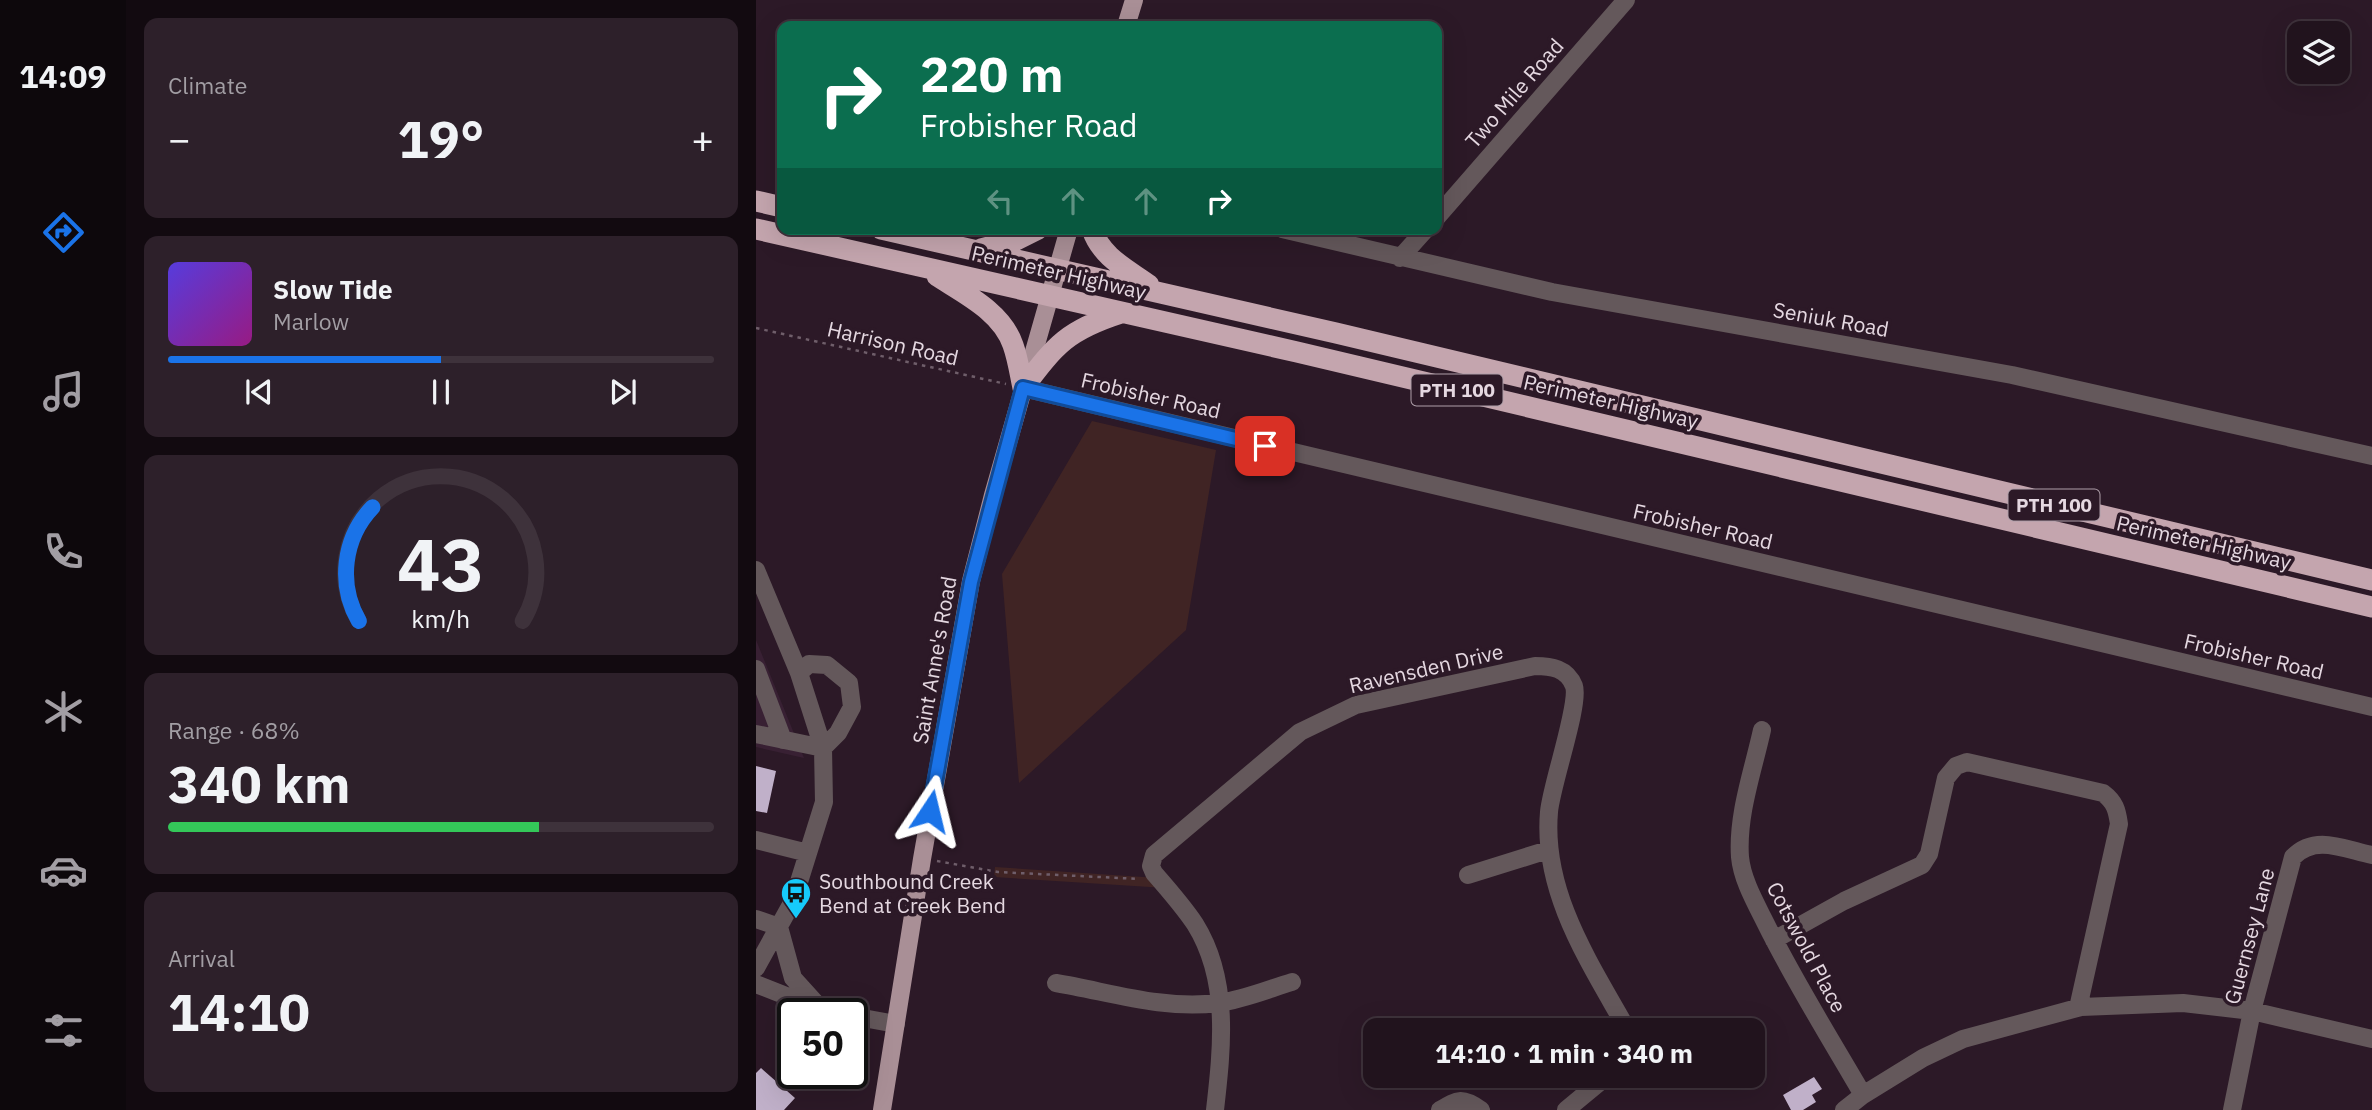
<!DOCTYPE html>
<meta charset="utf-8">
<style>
:root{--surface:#21131d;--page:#2d202a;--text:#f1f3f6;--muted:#a29ea4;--line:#3e323b;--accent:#1a73e8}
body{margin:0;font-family:"IBM Plex Sans",sans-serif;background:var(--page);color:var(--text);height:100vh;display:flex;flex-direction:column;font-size:26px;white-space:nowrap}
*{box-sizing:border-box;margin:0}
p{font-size:23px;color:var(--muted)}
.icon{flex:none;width:38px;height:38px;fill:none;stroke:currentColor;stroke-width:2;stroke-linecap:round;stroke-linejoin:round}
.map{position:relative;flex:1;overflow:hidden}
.side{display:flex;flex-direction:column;gap:18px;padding:18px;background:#120a10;width:630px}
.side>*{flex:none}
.guide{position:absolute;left:21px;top:21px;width:665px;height:214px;border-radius:14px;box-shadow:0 7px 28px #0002,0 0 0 2px var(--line);background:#0b6e4f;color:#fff;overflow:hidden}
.controls{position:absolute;left:1531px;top:21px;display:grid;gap:14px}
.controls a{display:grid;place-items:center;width:63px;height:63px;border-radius:14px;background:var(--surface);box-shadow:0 7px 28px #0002,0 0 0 2px var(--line);font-size:35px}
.speed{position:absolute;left:21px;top:998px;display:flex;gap:14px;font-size:35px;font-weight:700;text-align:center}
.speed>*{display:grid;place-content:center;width:91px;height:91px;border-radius:50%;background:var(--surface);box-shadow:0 7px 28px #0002,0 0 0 2px var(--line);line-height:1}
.speed .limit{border:4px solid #111;border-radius:10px;background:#fff;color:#111}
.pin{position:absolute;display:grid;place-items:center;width:60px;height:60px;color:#fff;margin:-30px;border-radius:14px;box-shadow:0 4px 10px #0006}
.me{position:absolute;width:77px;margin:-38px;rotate:10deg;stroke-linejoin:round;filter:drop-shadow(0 0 5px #0008)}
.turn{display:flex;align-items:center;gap:24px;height:147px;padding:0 28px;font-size:32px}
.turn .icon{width:91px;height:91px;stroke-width:2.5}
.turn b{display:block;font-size:49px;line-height:60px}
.lanes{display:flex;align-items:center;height:66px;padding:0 28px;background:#0003;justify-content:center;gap:35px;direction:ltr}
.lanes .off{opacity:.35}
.big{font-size:52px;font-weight:700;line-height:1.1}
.side .widget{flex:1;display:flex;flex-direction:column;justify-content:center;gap:10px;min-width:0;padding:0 24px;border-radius:14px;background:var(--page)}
.side .dial{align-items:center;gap:0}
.dial svg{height:182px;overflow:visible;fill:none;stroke:var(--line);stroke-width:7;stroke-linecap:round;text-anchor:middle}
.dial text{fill:var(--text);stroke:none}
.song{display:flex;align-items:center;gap:21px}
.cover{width:84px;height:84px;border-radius:10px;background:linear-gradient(135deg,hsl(250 70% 55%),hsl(310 70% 35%))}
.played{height:7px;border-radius:4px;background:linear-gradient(90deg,var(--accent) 50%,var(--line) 50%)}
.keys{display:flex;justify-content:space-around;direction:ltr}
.heat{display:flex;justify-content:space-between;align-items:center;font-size:38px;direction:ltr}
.charge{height:10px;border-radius:5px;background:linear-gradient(90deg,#34c759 68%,var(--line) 0)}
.trip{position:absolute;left:607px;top:1018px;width:402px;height:70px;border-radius:14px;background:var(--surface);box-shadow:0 7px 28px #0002,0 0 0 2px var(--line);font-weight:700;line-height:70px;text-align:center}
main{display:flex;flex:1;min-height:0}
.tabs{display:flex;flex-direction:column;width:126px;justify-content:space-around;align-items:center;background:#0d080c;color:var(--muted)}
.tabs .icon{width:49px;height:49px}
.tabs .active{color:var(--accent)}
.tabs b{font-size:32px;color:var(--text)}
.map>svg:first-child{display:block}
.built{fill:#382033}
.green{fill:#402424}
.building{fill:#c0b0c9}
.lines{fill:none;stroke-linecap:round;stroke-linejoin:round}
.path{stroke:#6f5e6a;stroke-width:2.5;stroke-dasharray:3.5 5;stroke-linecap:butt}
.minor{stroke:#64585b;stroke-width:18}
.major{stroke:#a98f96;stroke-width:18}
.highway{stroke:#c4a5ae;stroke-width:21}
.route-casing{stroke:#114b97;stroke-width:18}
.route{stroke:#1a73e8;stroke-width:12}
.labels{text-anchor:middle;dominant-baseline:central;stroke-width:7;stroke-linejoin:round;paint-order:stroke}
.shield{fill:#2c1927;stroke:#ae9fa9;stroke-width:2}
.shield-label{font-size:19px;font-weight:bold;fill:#e5d8e1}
.street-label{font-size:21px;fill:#e5d8e1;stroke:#2c1927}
.poi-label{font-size:21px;fill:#e5d8e1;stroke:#2c1927;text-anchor:start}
</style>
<main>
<nav class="tabs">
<b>14:09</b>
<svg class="icon active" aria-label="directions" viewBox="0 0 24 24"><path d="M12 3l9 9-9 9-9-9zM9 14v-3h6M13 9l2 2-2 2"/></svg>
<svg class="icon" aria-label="music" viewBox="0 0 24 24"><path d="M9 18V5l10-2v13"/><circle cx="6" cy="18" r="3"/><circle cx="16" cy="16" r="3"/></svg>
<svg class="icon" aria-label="phone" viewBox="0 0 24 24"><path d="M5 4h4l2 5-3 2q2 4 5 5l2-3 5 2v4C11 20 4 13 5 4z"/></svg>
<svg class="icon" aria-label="climate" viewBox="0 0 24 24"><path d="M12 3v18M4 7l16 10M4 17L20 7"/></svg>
<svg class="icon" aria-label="car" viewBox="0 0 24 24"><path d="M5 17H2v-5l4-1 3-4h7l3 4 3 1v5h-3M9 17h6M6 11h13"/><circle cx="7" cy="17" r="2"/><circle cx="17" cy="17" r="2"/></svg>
<svg class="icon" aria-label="filters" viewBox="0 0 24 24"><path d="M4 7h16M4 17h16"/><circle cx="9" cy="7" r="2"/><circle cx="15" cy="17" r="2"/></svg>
</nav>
<section class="side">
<div class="widget"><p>Climate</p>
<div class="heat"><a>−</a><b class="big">19°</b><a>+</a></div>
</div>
<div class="widget">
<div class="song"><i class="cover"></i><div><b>Slow Tide</b><p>Marlow</p></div></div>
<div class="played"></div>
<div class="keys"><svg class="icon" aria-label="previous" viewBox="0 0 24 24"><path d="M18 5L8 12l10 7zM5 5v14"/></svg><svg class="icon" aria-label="pause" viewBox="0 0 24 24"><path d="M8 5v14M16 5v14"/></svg><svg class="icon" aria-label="next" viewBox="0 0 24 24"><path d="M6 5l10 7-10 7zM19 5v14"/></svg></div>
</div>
<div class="widget dial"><svg viewBox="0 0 100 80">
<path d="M14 69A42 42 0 1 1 86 69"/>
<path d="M14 69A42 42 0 0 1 20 19" stroke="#1a73e8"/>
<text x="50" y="56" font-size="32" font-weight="700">43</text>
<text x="50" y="72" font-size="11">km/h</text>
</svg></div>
<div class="widget"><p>Range · 68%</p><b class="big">340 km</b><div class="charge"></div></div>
<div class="widget"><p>Arrival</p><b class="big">14:10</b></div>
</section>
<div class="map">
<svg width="1616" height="1110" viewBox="0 0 1616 1110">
<rect width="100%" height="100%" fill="#2c1927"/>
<path class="built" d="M0,640L48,758L0,747Z"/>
<path class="green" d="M336,421L460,450L430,630L263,783L246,574Z
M239,867L402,878L410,888L238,877Z"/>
<path class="building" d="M0,766L20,771L11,813L0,811Z
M5,1068L39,1098L28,1110H0V1073Z
M1058,1077L1066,1089L1056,1095L1060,1102L1047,1110H1035L1027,1095Z"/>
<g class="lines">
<path class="path" d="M0,328L250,384
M181,861L242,872L383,879"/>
<path class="minor" d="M681,217L870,0
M526,229L796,292L1256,375L1616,456
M644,258L670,229
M267,388L1616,707
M0,570L43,673L67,748L68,802L37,901L0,968
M0,669L27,740
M43,673L53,664L71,665L93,683L96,707L82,733L67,748
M1006,730C997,771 981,815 984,857C986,879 999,902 1009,922C1038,981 1074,1038 1107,1095
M0,734L67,748
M0,840L52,853
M712,875L792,850
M0,919L23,927
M23,927L37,978L66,1010
M1018,940L1088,901L1166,865L1173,854L1190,778L1200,766L1211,762L1347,793C1359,802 1361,810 1363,824L1322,1008
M300,983C354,992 407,1010 462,1003C487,1000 513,989 536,982
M0,984L66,1010L84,1013
M96,1016L140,1024
M459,1110C466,1048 474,980 439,924C427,906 412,889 398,873L395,866L398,855L544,732L600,705L779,666C795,666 811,668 818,686C824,704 795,786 793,812C786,893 834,963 872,1031
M684,1110C702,1099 707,1097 725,1110
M810,1110L851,1076
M1088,1110L1107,1095L1167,1058L1207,1039L1325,1007L1427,1003L1496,1011L1616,1039
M1476,1110L1496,1011L1537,857C1559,834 1588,849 1616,855"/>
<path class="major" d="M370,26L378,0
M126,1110L166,859L215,581L237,495L313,229"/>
<path class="highway" d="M0,201L26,207
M0,229L541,352L1616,607
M125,229L580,333L1616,580
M336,229C345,257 371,269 393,285
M225,249L260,240L282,229
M181,276C209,294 246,312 257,345C262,359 264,374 267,388
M267,388C300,344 312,330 365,313"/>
</g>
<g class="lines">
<g class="route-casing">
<path id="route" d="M174,811L215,582L267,388L509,446"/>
</g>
<use href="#route" class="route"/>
</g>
<defs>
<g id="bus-pin" transform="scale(1.575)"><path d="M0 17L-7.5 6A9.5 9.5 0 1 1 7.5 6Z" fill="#16cafb" stroke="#2c1927"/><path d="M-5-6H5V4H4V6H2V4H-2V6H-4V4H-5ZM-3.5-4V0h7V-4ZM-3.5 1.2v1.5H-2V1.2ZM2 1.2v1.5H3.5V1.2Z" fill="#111"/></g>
</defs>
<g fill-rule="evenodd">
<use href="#bus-pin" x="40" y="893"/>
</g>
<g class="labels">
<g class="shield">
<rect x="655.5" y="374.5" width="91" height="31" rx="5"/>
<rect x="1252.5" y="489.5" width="91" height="31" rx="5"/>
</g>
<g class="shield-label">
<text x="701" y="390">PTH 100</text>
<text x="1298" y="505">PTH 100</text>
</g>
<g class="street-label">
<text transform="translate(758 93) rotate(-49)">Two Mile Road</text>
<text transform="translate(303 272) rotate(13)">Perimeter Highway</text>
<text transform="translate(1075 319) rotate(10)">Seniuk Road</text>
<text transform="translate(137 343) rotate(13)">Harrison Road</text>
<text transform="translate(395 395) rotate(13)">Frobisher Road</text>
<text transform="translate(855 401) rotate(13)">Perimeter Highway</text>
<text transform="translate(947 526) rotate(13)">Frobisher Road</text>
<text transform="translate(1448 542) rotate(13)">Perimeter Highway</text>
<text transform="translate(1498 656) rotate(13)">Frobisher Road</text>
<text transform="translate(178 660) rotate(-80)">Saint Anne's Road</text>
<text transform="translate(670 668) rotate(-13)">Ravensden Drive</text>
<text transform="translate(1493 936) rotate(-75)">Guernsey Lane</text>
<text transform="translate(1051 947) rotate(62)">Cotswold Place</text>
</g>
<g class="poi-label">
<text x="63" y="881">Southbound Creek<tspan x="63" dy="24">Bend at Creek Bend</tspan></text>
</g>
</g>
</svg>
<div class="controls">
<a><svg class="icon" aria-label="layers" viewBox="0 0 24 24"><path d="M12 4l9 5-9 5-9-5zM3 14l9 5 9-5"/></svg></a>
</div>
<div class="speed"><div class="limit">50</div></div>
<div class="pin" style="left:509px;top:446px;background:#d93025"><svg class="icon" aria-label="arrive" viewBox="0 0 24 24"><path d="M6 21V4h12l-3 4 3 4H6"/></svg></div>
<svg class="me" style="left:174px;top:811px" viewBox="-20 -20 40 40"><path d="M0-17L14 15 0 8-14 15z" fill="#1a73e8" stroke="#fff" stroke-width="4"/></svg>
<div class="trip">14:10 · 1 min · 340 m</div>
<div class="guide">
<div class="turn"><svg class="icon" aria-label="right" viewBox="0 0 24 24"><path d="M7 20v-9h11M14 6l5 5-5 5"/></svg><div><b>220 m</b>Frobisher Road</div></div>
<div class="lanes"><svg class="icon off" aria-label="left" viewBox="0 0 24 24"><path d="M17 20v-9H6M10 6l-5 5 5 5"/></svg><svg class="icon off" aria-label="ahead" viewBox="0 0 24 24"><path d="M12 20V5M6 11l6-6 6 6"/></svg><svg class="icon off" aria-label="ahead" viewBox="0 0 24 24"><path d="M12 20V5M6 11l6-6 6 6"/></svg><svg class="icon" aria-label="right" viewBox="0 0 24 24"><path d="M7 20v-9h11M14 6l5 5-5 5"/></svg></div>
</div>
</div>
</main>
